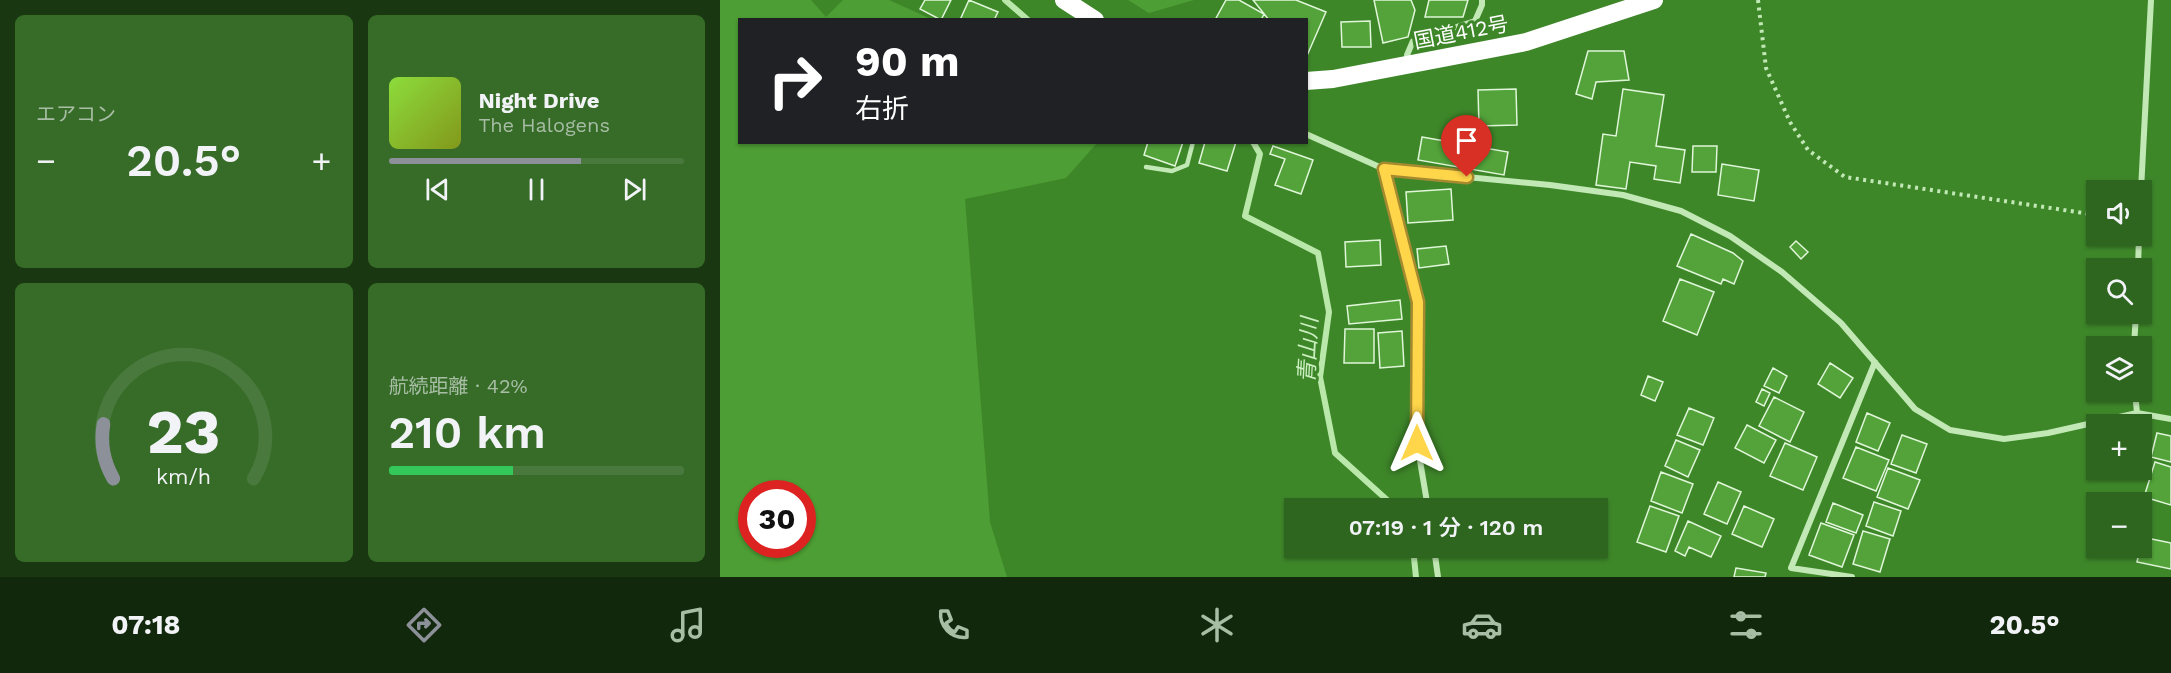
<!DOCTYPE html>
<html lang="ja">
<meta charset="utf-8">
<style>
:root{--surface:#2e651f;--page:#366b28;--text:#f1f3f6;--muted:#a7bda4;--line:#49793d;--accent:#8c9099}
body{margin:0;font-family:"Work Sans","Noto Sans JP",sans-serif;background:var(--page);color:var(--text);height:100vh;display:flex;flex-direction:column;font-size:22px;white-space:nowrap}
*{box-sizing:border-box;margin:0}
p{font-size:20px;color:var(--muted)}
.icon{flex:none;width:33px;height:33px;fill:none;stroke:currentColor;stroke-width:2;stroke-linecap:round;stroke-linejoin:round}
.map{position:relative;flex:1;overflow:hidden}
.sheet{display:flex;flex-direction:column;gap:15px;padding:15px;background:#193811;width:720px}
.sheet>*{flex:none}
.banner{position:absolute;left:18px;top:18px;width:570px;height:126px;border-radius:0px;box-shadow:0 2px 4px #0004;background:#202124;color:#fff;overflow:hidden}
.tools{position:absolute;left:1366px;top:180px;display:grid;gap:12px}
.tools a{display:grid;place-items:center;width:66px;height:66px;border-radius:0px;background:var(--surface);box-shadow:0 2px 4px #0004;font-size:30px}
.speed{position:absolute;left:18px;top:480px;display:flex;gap:12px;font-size:30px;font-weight:700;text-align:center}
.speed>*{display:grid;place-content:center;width:78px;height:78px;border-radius:50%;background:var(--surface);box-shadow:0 2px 4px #0004;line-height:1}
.speed .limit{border:9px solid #d22;background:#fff;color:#111}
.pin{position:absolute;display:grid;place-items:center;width:51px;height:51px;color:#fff;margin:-62px -26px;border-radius:50% 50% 50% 0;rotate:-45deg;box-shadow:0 0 6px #0007}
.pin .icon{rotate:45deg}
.me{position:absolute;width:66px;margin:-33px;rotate:0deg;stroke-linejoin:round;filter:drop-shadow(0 0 4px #0008)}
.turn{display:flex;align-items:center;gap:21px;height:126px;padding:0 18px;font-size:27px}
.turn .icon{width:78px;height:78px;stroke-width:2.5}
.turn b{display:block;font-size:42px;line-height:51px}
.big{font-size:45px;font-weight:600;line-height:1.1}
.sheet .card{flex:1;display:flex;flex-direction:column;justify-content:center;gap:9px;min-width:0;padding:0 21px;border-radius:9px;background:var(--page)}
.sheet .dial{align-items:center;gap:0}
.dial svg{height:156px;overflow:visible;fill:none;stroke:var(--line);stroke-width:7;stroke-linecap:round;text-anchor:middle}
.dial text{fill:var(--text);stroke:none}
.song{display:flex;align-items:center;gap:18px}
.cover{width:72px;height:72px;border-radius:9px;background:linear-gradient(135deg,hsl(90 70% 55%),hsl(70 70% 35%))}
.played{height:6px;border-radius:3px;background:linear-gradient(90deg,var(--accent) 65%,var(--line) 65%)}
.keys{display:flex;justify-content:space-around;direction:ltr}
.heat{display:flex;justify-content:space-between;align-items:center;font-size:33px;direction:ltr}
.charge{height:9px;border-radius:4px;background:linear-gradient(90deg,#34c759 42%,var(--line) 0)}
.sheet .tiles{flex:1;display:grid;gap:15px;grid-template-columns:repeat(2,1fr)}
.trip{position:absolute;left:564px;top:498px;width:324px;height:60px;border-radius:0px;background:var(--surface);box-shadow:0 2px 4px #0004;font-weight:600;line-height:60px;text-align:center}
.menu{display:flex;height:96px;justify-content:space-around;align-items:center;background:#12280c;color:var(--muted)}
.menu .icon{width:42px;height:42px}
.menu .active{color:var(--accent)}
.menu b{font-size:27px;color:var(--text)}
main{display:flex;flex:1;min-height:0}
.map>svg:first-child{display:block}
.green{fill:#4d9e34;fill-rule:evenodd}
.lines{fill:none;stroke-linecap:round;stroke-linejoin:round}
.stream{stroke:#bae8aa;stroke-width:6}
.building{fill:#53a33a;stroke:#e0f6d9;stroke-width:1.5}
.path{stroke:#c1e8b5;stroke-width:4;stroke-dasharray:3 4.5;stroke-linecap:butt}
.lane{stroke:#c1e8b5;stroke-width:4.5}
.street{stroke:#c1e8b5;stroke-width:6}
.highway{stroke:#fff;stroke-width:18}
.route-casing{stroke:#a68a30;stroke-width:15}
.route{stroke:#ffd54a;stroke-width:10}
.labels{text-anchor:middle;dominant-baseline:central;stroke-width:6;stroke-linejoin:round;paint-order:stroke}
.street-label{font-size:21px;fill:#fff;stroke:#3e8729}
.water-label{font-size:22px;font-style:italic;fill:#ccefc1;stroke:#3e8729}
</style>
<main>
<section class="sheet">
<div class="tiles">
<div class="card"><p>エアコン</p>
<div class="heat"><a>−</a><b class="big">20.5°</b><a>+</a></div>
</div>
<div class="card">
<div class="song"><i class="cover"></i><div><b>Night Drive</b><p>The Halogens</p></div></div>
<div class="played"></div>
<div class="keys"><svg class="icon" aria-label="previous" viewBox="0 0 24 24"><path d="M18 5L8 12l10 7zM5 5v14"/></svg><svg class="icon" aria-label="pause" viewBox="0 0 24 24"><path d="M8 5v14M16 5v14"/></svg><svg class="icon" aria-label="next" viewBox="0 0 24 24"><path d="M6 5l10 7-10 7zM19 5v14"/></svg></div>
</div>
<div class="card dial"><svg viewBox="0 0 100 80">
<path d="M14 69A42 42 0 1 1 86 69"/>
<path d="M14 69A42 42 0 0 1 9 41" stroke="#8c9099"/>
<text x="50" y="56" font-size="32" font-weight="700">23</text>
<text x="50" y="72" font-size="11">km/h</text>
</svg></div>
<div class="card"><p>航続距離 · 42%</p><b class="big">210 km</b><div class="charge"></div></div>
</div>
</section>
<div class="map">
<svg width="1451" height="577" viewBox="0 0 1451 577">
<rect width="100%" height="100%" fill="#3e8729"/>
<path class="green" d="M0,0H91L106,17L123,0H169L211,19L20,20V142L377,143L346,178L245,199L270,522L287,577H0ZM32,494H82V544H32Z
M408,0H474L429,13Z"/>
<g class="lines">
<path class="stream" d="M285,0L308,20
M533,142L540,154L525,216L598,253L609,312L600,377L615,453L676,508
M693,548L696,577"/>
</g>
<path class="building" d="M205,0H231L221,20L200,9Z
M249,0L278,12L274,20H240Z
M506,0H519L544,14L541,20H495Z
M533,0H576L606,12L586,58V20H549Z
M654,0H691L695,10L688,37L663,43Z
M709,0H748L743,17H705Z
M650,21L651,47H622L621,22Z
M868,51H904L909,80L876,82L872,99L856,94Z
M796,89L797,125L759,126L758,90Z
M903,89L944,95L936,146L965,150L960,183L934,179L936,166L910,162L906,189L876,185L883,134L896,136Z
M702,137L788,152L784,175L698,160Z
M428,142H463L455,166L424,155Z
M485,142H516L507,171L479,163Z
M553,146L593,160L581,194L555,185L565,159L550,154Z
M973,146H997L996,172H972Z
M1002,164L1039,170L1034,201L998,195Z
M731,189L733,220L688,223L686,192Z
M971,234L1013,253L1023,261L1014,284L1003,279L1001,284L957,266Z
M660,240L661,265L626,267L625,242Z
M1076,241L1088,252L1081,259L1070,247Z
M726,246L729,264L699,268L697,249Z
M960,279L994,292L977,335L943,321Z
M680,300L682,319L629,324L627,306Z
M625,329H654V363H624Z
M682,331L684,366L660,368L658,333Z
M1110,363L1133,378L1120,398L1098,384Z
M1053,368L1067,376L1059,393L1044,386Z
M928,376L943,382L935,401L921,395Z
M1042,389L1050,393L1044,406L1036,402Z
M1054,397L1084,412L1070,442L1039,426Z
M969,408L994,418L983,445L957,435Z
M1147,413L1170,423L1158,451L1136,442Z
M1027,425L1056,440L1044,463L1015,448Z
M1437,433L1451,436V462L1431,457Z
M1182,435L1207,444L1196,473L1171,464Z
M956,440L980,450L968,477L945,466Z
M1065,443L1097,457L1083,490L1050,476Z
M1136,447L1169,460L1156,491L1123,478Z
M1435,462L1451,467V505L1424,497Z
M1168,468L1200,480L1188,509L1157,497Z
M941,472L973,484L962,513L931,501Z
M998,482L1021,492L1007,524L984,514Z
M1154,502L1181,511L1173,536L1146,526Z
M1113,503L1143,515L1136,533L1106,522Z
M930,506L959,516L946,552L917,542Z
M1024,506L1054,519L1042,547L1012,534Z
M968,521L1001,536L991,557L969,547L965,556L955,551Z
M1101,523L1134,535L1122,567L1089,555Z
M1143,531L1170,539L1160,572L1133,564Z
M1422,537L1451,543V569L1417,562L1420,548H1422Z
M1016,568L1046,573L1045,577H1014Z"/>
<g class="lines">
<path class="path" d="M1038,0L1046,68L1070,122L1088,150L1125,177L1377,215"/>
<path class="lane" d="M426,167L452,171L467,165L473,142"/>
<path class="street" d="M688,62L687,55L693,41L755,21L762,5V0
M586,134L664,169L830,185L903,195L961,211L1010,236L1062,272L1121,323L1195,409L1230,430L1284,439L1328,433L1417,413L1451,419
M664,169L698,302L697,443L708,508
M1421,190L1431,0
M1418,268L1419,236
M1414,346L1416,314
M1415,392L1417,413
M714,548L718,577
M1132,577L1071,568L1155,362"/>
<path class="highway" d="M344,0L375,20
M586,81L613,79L806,42L934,0"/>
</g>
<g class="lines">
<g class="route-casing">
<path id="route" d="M697,443L698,302L664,169L747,177"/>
</g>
<use href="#route" class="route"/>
</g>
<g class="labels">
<g class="street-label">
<text transform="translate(741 32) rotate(-11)">国道412号</text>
</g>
<g class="water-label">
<text transform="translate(588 350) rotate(-87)">青山川</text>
</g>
</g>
</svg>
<div class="tools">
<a><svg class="icon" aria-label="sound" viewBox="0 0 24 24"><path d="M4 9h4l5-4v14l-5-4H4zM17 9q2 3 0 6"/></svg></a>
<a><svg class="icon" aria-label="search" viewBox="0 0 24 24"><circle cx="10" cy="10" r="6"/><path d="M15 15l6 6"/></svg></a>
<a><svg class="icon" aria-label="layers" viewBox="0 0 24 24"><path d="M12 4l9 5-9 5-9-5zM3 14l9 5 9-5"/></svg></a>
<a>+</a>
<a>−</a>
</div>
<div class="speed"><div class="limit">30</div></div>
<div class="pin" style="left:747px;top:177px;background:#d93025"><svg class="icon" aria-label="arrive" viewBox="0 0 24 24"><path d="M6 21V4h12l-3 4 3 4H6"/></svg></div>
<svg class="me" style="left:697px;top:443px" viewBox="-20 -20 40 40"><path d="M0-17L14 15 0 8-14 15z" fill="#ffd54a" stroke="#fff" stroke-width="4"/></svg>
<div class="trip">07:19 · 1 分 · 120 m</div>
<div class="banner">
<div class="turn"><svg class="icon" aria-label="right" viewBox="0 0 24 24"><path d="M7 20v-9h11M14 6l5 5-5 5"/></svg><div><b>90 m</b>右折</div></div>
</div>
</div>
</main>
<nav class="menu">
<b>07:18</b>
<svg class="icon active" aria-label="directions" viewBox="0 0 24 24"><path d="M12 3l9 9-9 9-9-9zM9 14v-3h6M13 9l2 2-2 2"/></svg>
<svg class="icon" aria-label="music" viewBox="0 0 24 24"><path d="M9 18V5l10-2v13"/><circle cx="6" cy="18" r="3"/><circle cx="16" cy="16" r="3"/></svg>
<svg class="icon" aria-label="phone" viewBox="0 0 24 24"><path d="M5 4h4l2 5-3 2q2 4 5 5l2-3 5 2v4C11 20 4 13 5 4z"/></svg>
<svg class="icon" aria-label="climate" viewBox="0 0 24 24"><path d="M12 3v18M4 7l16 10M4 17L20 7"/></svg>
<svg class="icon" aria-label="car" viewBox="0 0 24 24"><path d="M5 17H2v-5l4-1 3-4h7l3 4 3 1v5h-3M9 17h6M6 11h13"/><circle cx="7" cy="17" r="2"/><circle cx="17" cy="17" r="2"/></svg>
<svg class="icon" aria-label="filters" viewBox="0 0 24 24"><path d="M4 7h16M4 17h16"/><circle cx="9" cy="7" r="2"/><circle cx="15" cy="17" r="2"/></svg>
<b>20.5°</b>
</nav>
